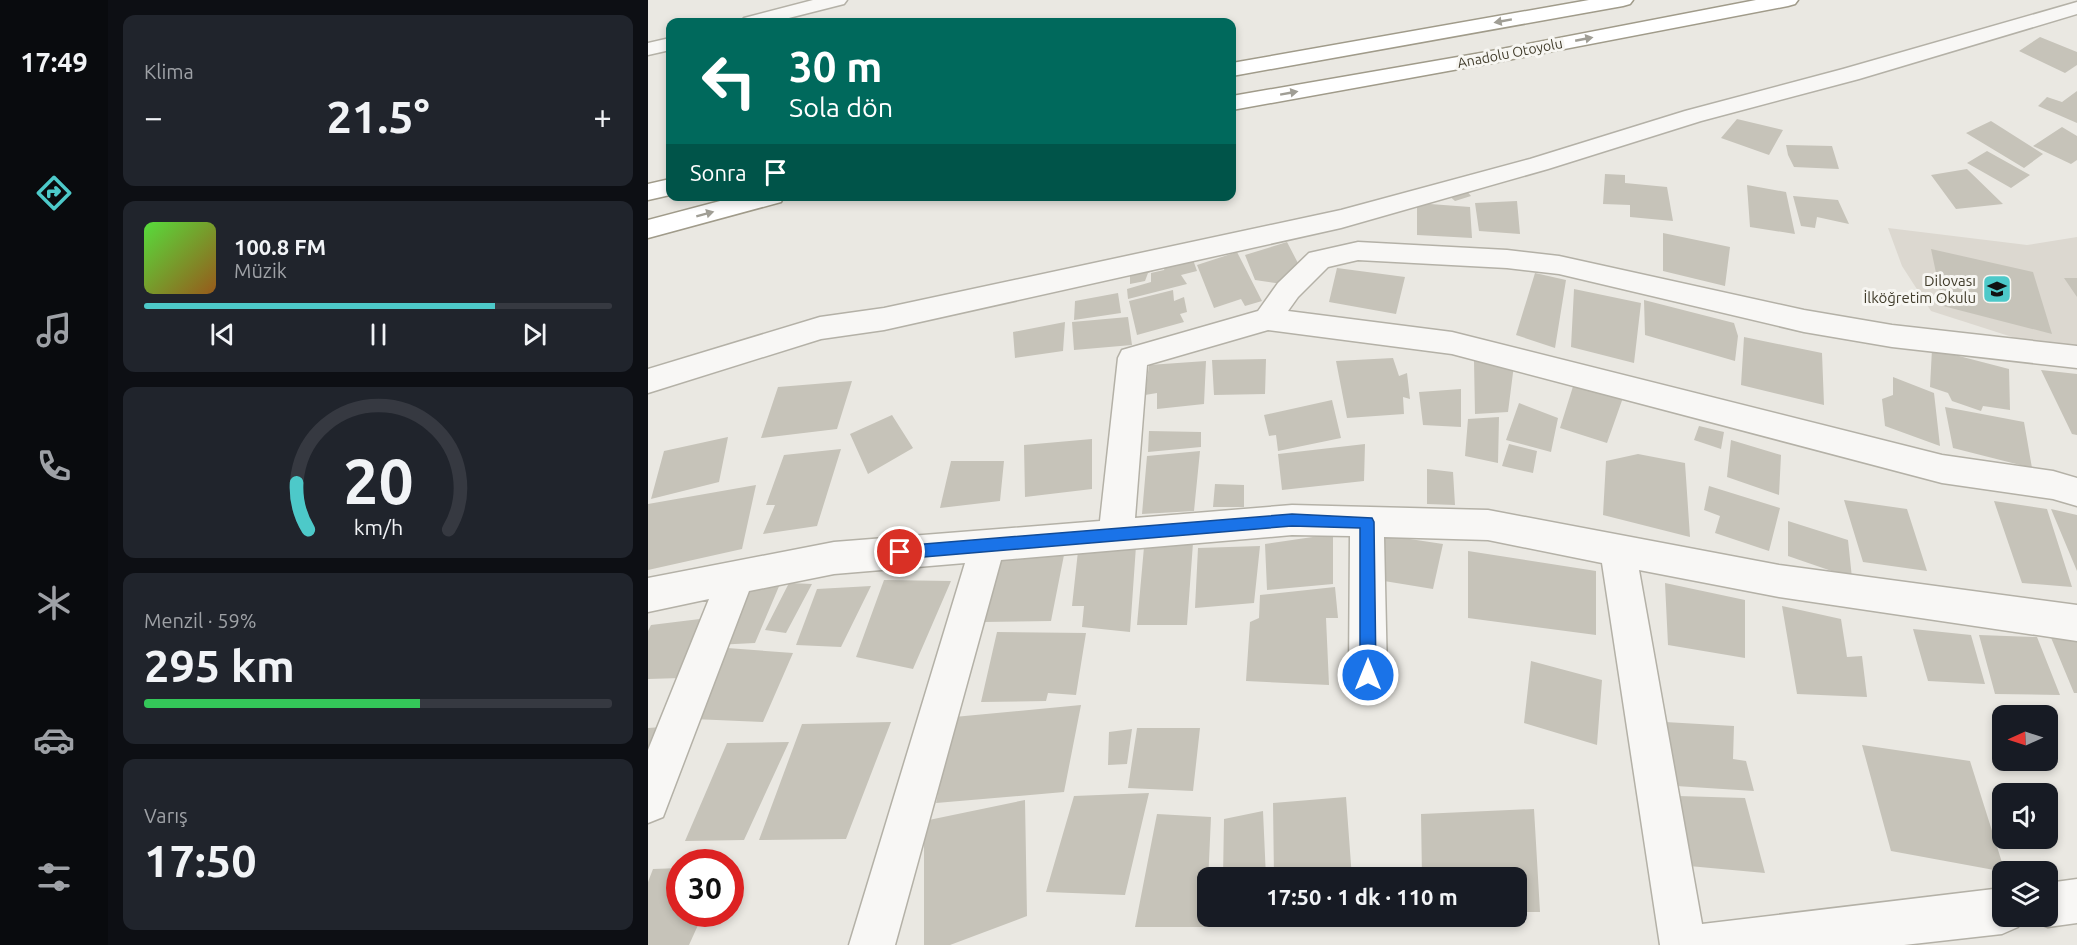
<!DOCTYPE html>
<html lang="tr">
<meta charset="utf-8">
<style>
:root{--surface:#171b24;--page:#20242c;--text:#f1f3f6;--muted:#9ea1a6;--line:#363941;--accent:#4dc9c9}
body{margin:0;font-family:Ubuntu,sans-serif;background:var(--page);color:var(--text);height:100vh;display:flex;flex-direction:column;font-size:22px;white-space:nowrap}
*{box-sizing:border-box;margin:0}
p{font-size:20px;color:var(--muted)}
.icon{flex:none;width:33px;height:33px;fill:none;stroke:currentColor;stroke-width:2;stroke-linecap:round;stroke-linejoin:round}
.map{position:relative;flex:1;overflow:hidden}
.panel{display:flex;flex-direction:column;gap:15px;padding:15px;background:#0d0f14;width:540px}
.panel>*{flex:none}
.top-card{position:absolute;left:18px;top:18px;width:570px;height:183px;border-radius:12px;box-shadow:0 3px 9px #0003;background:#00695c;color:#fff;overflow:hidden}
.needle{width:39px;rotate:267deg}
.buttons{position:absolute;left:1344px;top:705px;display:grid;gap:12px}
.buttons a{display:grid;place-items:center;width:66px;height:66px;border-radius:12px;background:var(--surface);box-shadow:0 3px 9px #0003;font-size:30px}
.speed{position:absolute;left:18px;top:849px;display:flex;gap:12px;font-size:30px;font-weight:700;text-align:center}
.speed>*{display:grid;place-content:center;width:78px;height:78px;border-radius:50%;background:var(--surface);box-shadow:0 3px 9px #0003;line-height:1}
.speed .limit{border:9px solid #d22;background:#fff;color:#111}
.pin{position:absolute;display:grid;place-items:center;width:51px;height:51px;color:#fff;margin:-26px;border:3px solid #fff;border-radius:50%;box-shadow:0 2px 6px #0007}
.me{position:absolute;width:66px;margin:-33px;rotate:0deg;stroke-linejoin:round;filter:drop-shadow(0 0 4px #0008)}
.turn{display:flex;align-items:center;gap:21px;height:126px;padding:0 24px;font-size:27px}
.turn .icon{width:78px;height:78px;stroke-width:2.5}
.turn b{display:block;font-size:42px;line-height:51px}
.then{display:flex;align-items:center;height:57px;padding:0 24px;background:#0003;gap:12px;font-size:22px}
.big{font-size:45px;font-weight:600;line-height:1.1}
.panel .card{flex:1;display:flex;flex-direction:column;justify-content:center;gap:9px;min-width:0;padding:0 21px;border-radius:12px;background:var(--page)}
.panel .dial{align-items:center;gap:0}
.dial svg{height:156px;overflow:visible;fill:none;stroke:var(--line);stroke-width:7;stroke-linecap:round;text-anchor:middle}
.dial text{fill:var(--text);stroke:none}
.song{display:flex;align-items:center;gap:18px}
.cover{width:72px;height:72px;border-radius:9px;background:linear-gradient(135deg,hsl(110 70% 55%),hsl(30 70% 35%))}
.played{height:6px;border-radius:3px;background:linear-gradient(90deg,var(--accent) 75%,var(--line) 75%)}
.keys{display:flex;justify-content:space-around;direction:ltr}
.heat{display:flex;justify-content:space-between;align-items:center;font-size:33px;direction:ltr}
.charge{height:9px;border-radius:4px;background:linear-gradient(90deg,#34c759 59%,var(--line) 0)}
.trip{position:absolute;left:549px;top:867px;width:330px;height:60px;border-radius:12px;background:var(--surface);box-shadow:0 3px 9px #0003;font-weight:600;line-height:60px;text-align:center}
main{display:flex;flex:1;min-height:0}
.dock{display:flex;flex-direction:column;width:108px;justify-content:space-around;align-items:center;background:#090b0e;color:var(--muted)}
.dock .icon{width:42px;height:42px}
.dock .current{color:var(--accent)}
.dock b{font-size:27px;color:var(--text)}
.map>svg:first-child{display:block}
.built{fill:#dcd8d0}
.building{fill:#c6c3b9}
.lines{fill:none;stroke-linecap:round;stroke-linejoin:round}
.minor-casing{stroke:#b4b1a7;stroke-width:3}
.motorway-casing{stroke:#a09b8a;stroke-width:3}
.minor{fill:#f8f7f5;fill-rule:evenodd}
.motorway{fill:#fff;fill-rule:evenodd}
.oneway{fill:#a09e95}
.route{fill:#1a73e8;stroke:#114b97;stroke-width:1.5}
.labels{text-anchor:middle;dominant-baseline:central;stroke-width:6;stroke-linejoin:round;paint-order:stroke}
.far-street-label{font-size:14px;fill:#413c2b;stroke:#f7f6f2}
.poi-label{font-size:15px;fill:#413c2b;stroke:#f7f6f2;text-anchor:end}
</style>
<main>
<nav class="dock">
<b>17:49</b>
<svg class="icon current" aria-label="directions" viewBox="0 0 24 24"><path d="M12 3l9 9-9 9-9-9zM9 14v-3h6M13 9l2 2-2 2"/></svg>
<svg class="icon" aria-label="music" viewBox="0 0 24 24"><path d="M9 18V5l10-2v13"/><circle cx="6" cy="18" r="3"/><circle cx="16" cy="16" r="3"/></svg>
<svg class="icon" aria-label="phone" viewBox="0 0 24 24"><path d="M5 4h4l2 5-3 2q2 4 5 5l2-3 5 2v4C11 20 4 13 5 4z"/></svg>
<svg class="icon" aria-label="climate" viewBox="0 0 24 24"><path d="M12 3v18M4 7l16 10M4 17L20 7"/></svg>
<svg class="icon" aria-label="car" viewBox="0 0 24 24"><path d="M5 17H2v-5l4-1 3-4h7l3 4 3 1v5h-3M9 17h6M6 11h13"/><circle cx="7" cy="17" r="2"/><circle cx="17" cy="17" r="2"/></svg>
<svg class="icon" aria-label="filters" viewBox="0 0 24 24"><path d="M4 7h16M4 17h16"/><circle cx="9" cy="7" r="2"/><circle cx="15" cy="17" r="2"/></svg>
</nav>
<section class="panel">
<div class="card"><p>Klima</p>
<div class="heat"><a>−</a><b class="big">21.5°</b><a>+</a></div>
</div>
<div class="card">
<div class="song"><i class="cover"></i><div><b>100.8 FM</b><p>Müzik</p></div></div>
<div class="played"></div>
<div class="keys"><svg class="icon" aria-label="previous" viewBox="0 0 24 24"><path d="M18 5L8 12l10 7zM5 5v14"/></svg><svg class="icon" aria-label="pause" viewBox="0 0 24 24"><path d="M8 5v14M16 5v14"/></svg><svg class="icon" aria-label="next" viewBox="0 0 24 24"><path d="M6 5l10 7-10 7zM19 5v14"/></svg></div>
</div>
<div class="card dial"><svg viewBox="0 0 100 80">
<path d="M14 69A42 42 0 1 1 86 69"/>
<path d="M14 69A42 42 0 0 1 8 45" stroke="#4dc9c9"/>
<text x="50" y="56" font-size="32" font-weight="700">20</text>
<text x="50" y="72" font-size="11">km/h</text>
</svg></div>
<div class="card"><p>Menzil · 59%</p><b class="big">295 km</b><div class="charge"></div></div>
<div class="card"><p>Varış</p><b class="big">17:50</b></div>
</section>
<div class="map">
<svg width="1429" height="945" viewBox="0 0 1429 945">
<rect width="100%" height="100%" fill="#eae8e2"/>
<path class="built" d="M1240,228L1379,245L1429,237V349L1392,346L1283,311L1254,266Z"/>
<path class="building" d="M1392,37L1429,52V65L1417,73L1371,51Z
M1429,91V123L1390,106L1399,97L1414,102Z
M1089,119L1135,130L1121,155L1073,138Z
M1343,121L1395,154L1376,168L1318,133Z
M1414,127L1429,136V160L1423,164L1385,146Z
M1138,145L1184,146L1191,169L1146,167L1140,155Z
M1339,151L1382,175L1363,188L1319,163Z
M1319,169L1355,204L1308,209L1283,175Z
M957,174L977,175V183L1019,187L1025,221L982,217V205L955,204Z
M1099,185L1138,192L1147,234L1102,227Z
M818,190L823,196L807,201L799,194Z
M1145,196L1190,200L1201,224L1169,217L1167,228L1153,226Z
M869,201L872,234L831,231L827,203Z
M769,203L822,207L824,238L769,235Z
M1015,233L1082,247L1077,286L1015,271Z
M639,242L651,265L635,284L607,280L597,255Z
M1283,249L1385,272L1404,334L1295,306Z
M589,252L614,301L597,306L593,299L566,308L549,265Z
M543,254L549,271L533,275L539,284L480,299L479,289L503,282V273L516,270L518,262Z
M513,268L500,273L497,281L482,284V272Z
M689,268L757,277L748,314L681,302Z
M887,273L918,280L907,348L868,335Z
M1416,278H1429V297Z
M926,289L993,303L986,363L923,347Z
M525,290L526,301L536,297L539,312L532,314L536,322L489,335L481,301Z
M470,293L473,313L426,320L427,301Z
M996,300L1086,323L1090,336L1087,361L997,335Z
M480,317L484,345L426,350L424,322Z
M417,322L415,351L367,358L365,332Z
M1096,337L1174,353L1176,405L1093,385Z
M1284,349L1361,369L1362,410L1335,406L1333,411L1304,401L1300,393L1282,387Z
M745,358L751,376L759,373L762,399L755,397L756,414L699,418L688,361Z
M618,359L617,394L566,395L564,360Z
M558,361L556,404L509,409V393L497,395L501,365Z
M826,361L866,365L860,412L827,414Z
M1393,370L1429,374V435L1424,434Z
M1245,377L1286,393L1292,446L1237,426L1234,399L1245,395Z
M927,380L977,392L959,443L912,428Z
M204,381L189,429L113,438L130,387Z
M813,389V427L775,425L771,392Z
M684,400L693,438L630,451L628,435L621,436L616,415Z
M871,403L910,418L903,452L858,440Z
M1297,407L1376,422L1384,468L1305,448Z
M244,415L265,448L220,474L202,434Z
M851,417L850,463L817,456L820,419Z
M1051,426L1076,432L1073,449L1046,440Z
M501,431L553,432V447L500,452Z
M80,437L71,482L3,499L16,451Z
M444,439V489L377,497L376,445Z
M1083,440L1133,455L1131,495L1079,477Z
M717,444L716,481L634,490L630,454Z
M861,444L889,451L885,473L854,466Z
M193,449L169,526L115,534L127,505H118L136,455Z
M552,451L546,511L494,514L499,456Z
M990,454L1037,463L1042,537L955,515L958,461Z
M303,461H356L352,501L292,508Z
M779,469L805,472L807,505L779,504Z
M567,484L596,485V507H565Z
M108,485L94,549L0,570V504Z
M1061,486L1132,508L1121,551L1067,533L1072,516L1056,510Z
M1196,500L1259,509L1279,571L1215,562Z
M1346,501L1399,509L1424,587L1374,583Z
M1403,509L1429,515V571Z
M1140,521L1200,540L1204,578L1140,556Z
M685,534V584L619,590L617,544Z
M735,535L795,544L785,589L730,580Z
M545,543L539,625H489L496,547Z
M488,546L482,632L434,627L436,606H424L430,551Z
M612,546L606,603L547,608L550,548Z
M820,551L948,571V635L820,618Z
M416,555L403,621L335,622L346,557Z
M236,580L303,581L265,669L208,657Z
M141,583L164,584L138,633L117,630Z
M1017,583L1097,600V658L1020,645Z
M132,584L107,643L67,645L91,586Z
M223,586L193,647L148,645L169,589Z
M687,587L690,618H678L681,685L598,681L602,622L611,618L612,595Z
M1134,606L1193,619L1199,657L1214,656L1219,697L1149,694Z
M60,618L33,678L0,679V631L3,625Z
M1399,628L1429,633V693H1426Z
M1265,629L1323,635L1337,684L1280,681Z
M349,632L438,633L428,695L400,693L398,701L333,702Z
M1331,635L1389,637L1412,695L1347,694Z
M79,648L145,653L115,722L45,719Z
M883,661L954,680L949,745L876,723Z
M433,705L416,792L288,803L306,717Z
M243,722L198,839L111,840L154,724Z
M1017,722L1086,726L1085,759L1098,761L1106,791L1028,786Z
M14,727L0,762V728Z
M489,728H552L545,791L480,788Z
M484,729L479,764L460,765L461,732Z
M141,742L96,840L37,841L79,743Z
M1214,745L1322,761L1357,872L1243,851Z
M501,793L477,895L398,892L426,796Z
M1030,796L1097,798L1117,873L1041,866Z
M698,797L704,878H626L625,803Z
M377,800L379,916L302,945H276V821Z
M886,809L892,912H868V878H774L773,814Z
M615,811L618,878H575L576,819Z
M509,814L563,817L558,927H487Z
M32,868V914H55L41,945H0V882L5,869Z
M627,916H671V918L627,922Z"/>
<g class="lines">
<g class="minor-casing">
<path id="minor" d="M165,0H199L196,4L125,22H93L96,18Z
M1429,2V14L1211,79L1053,121L900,169L693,228L236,330L173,339L0,393V369L172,317L236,308L693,210L882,159L1037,111L1195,69Z
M22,38V50L0,55V43Z
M710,242L859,250L911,256L1156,310L1244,325L1429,346V368L1244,347L1156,332L911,274L859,268L710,260L680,267L650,297L640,311L804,332L1294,455L1405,471L1429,478V506L1405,499L1294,483L804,354L620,330L499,365L487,518L644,505L840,510L1131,565L1429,605V641L1131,597L991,570L1054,924L1354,888V916H1374L1370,927L1354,934L1256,945H1012L954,563L840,540L736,537L739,675L734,688L720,694L706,688L701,675L702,536L644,535L353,560L247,945H201L317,563L186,574L101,591L15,817L0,823V750L61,599L0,612V578L186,542L452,521L470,358L474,350L610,311L630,283L661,253Z
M1429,879V923L1400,927L1384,921L1382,916H1400V883Z"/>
</g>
<g class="motorway-casing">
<path id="motorway" d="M941,0H985L982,4L975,6L584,76V63Z
M1108,0H1150L1147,4L1140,6L833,65L584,110V96L833,53Z
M22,179V195L0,200V184Z
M91,196H136L133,202L0,238V220Z"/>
</g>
<use href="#minor" class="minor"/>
<use href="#motorway" class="motorway"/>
</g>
<defs><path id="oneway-solid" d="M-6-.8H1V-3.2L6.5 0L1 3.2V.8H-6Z" transform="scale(1.5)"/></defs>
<g class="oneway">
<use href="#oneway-solid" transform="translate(855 21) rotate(170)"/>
<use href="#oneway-solid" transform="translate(936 39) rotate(-11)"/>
<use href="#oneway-solid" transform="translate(641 93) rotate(-10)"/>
<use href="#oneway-solid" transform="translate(57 214) rotate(-15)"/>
</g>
<path class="route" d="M644,514L724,518L726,522L728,675L726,680L720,683L715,680L712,675V528L644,526L252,559L247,557L245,552L247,548L252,546Z"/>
<defs>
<g id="school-square" transform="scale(1.5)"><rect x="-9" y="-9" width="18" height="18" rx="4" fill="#4dc9c9" stroke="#f7f6f2"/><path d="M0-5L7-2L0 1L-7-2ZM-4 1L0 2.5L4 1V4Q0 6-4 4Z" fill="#111"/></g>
</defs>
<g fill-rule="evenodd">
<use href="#school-square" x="1349" y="289"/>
</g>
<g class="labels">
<g class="far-street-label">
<text transform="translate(862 53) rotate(-11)">Anadolu Otoyolu</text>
</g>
<g class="poi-label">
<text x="1328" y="280">Dilovası<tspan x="1328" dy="17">İlköğretim Okulu</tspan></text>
</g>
</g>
</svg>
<div class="buttons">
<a><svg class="needle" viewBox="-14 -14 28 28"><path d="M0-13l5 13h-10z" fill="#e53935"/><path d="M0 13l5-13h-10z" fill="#9ea1a6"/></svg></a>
<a><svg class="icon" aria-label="sound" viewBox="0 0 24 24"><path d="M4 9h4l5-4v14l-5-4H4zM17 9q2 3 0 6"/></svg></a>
<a><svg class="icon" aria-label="layers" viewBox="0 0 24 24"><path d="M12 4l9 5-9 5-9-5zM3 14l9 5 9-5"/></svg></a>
</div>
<div class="speed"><div class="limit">30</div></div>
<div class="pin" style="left:252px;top:552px;background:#d93025"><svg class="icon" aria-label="arrive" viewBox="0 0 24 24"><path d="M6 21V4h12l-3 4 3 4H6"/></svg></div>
<svg class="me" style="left:720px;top:675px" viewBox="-20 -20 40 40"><circle r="17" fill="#1a73e8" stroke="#fff" stroke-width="3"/><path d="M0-11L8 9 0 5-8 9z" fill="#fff"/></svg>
<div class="trip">17:50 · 1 dk · 110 m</div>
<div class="top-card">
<div class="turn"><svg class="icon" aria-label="left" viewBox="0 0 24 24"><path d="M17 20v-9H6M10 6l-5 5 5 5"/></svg><div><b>30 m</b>Sola dön</div></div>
<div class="then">Sonra<svg class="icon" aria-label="arrive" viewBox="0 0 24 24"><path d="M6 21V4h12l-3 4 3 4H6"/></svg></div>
</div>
</div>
</main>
